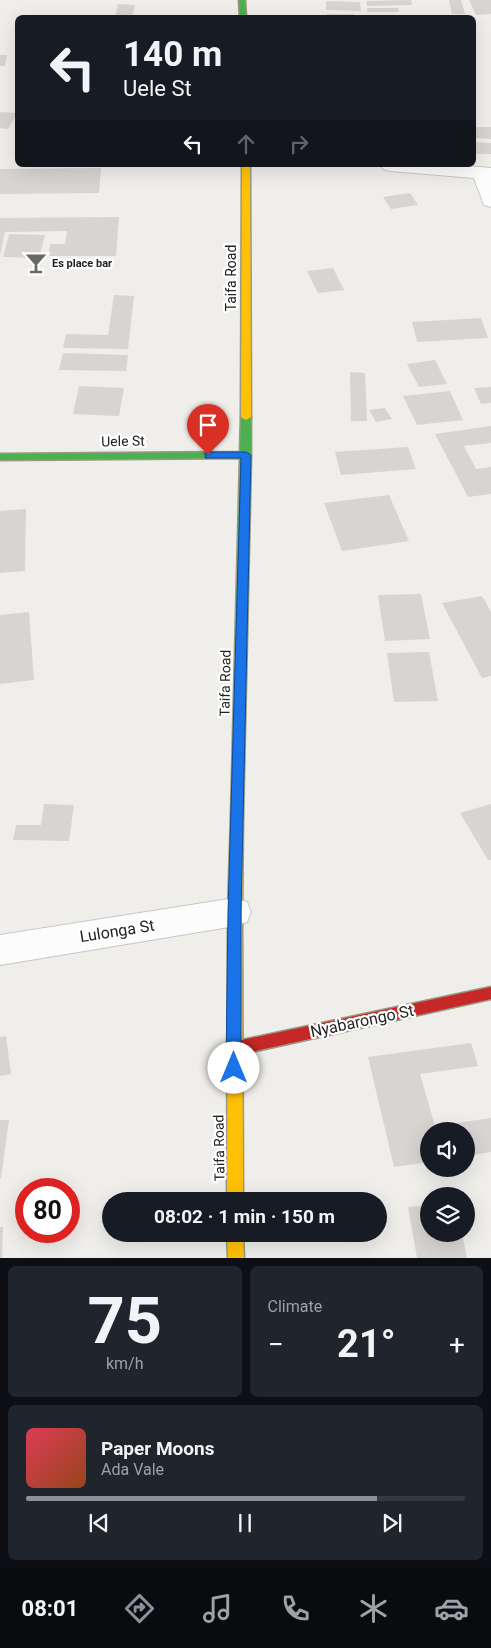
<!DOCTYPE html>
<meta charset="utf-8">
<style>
:root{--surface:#171b24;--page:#20242c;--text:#f1f3f6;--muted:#9ea1a6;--line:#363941;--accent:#8c9099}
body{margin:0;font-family:Roboto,sans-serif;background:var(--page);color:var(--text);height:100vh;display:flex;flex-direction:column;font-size:19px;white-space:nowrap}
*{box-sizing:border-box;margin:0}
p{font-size:16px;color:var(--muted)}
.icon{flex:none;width:28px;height:28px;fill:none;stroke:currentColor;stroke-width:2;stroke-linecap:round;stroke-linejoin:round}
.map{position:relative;height:1258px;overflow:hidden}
.drawer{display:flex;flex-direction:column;gap:8px;padding:8px;background:#0d0f14;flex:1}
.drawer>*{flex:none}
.top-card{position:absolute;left:15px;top:15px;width:461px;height:152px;border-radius:8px;box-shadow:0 5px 20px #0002;background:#171b24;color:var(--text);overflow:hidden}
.buttons{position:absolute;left:420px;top:1122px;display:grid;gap:10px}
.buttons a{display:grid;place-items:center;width:55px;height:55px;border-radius:50%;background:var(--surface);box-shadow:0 5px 20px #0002;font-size:25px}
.speed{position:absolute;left:15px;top:1178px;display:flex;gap:10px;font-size:25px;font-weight:700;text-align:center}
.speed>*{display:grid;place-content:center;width:65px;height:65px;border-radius:50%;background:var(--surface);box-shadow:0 5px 20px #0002;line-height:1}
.speed .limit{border:8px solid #d22;background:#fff;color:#111}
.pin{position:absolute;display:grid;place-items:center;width:42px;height:42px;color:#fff;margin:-51px -21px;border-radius:50% 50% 50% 0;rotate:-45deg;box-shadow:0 0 5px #0007}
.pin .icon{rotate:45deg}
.me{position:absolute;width:55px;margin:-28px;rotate:0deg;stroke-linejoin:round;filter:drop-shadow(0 0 4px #0008)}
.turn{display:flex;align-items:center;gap:18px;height:105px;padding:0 25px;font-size:22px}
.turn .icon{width:65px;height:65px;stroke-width:2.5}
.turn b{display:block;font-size:35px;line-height:42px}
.lanes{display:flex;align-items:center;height:48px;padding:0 25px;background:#0003;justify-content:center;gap:25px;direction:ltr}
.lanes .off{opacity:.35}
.big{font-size:38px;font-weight:700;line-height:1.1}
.drawer .card{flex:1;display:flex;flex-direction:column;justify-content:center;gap:8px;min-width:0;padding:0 18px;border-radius:8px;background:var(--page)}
.drawer .dial{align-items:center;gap:0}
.dial b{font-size:65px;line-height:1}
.song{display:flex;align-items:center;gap:15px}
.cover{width:60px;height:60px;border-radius:8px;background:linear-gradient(135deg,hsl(350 70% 55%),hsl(20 70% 35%))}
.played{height:5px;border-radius:2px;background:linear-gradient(90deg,var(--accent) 80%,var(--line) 80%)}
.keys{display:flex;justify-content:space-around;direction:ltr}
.heat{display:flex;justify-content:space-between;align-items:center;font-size:28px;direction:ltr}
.drawer .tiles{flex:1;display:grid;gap:8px;grid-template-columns:1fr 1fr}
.card:last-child{grid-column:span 2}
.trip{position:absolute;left:102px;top:1192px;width:285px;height:50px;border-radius:25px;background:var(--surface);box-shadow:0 5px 20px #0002;font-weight:700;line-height:50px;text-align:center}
.tabs{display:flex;height:80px;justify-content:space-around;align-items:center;background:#090b0e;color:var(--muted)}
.tabs .icon{width:35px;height:35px}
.tabs .current{color:var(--accent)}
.tabs b{font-size:22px;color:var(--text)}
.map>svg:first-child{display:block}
.building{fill:#d7d4d2}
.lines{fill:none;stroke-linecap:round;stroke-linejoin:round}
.street-casing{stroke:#c9c8c7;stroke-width:2}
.fast-casing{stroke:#999a82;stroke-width:3}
.slow-casing{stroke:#999a82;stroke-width:3}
.jam-casing{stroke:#999a82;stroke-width:3}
.street{fill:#fdfcfc;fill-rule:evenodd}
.fast{fill:#4caf50;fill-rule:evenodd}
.slow{fill:#ffc107;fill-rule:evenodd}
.jam{fill:#c62828;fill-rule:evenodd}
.route{fill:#1a73e8;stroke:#114b97}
.labels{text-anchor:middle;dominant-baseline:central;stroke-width:4.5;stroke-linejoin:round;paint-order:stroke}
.far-poi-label{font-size:11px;font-weight:bold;fill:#222;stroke:#fff;text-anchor:start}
.street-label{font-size:14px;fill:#222;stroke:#fff}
.near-street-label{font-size:16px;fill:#222;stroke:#fff}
</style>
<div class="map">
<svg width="491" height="1258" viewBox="0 0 491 1258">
<rect width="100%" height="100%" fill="#f0eeeb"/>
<path class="building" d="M411,0L412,5L367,6L366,1Z
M449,0H461L465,14H452Z
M469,0H491V14L476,15Z
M326,1L360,2L361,11L326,10Z
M118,4L135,5L132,18H115Z
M367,8H398L399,12H367Z
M326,14H354V18H326Z
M0,55H7L5,66H0Z
M0,112L17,113L8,129L0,128Z
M474,127H491V139L474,138Z
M474,142L491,143V154H475Z
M101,168L99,193L0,194V169Z
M410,193L418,205L391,209L383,197Z
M119,217L116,256H49L50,244H65L67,231L5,232L0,256V218Z
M9,234L45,235L39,258L3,257Z
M333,268L344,290L318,293L307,271Z
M114,295L134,296L128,349L63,348L66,334L108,335Z
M481,318L488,338L417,342L412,322Z
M63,353L128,355L126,371L59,370Z
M435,360L447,384L419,387L407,364Z
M350,372L365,373L367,421H351Z
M79,386L124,388L119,416L73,414Z
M491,387V403L481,404L474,388Z
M450,391L463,420L417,425L403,396Z
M385,408L392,419L376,422L369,410Z
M491,426V443L464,446L476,469L491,467V494L468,497L435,434Z
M408,447L416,469L341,475L335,452Z
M389,495L409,541L342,551L324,503Z
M26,509L25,571L0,573V511Z
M421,594L430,639L385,641L378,595Z
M482,596L491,612V676L482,678L442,603Z
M29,612L34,680L0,684V615Z
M429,652L438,701L394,702L387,653Z
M44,804L74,805L69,841L13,840L16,825H41Z
M491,804V860H488L460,813Z
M6,1036L11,1074L0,1076V1037Z
M471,1043L478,1066L420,1074L435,1126L491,1118V1152L466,1156V1131H429V1162L394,1167L368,1057Z
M0,1120H9L1,1178H0Z
M429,1205V1234H462L467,1258H417L408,1207Z
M0,1227H3L2,1258H0Z"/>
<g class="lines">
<g class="street-casing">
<path id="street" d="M381,165H453L491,168V207L484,205L474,178L390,171L383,169Z
M235,898L247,902L251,912L247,922L235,926L0,965V935Z"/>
</g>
<g class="fast-casing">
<path id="fast" d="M239,0H245L246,18H240Z
M246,414L251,417V455L243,816L241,820L237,821L233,820L231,816L240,458L0,460V454L240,452L241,417Z"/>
</g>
<g class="slow-casing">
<path id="slow" d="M242,165H250L251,417L246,420L241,417Z
M237,811L241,812L243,816L242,912L243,1201H227L228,912L231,816L233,812Z
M227,1234H243L244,1258H228Z"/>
</g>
<g class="jam-casing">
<path id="jam" d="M491,987V999L233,1056L228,1054L226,1049L228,1044L233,1042Z"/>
</g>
<use href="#street" class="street"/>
<use href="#fast" class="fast"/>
<use href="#slow" class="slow"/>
<use href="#jam" class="jam"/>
</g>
<path class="route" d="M208,452H246L251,455L241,912V1068L239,1072L234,1074L228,1072L226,1068L228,912L241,458H205V453Z"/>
<defs>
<g id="bar-bare" transform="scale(1.725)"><path d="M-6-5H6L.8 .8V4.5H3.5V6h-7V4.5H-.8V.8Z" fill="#6a6968" stroke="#fff" stroke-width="2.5" paint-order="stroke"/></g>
</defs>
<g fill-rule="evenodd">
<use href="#bar-bare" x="36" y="263"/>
</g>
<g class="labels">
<g class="far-poi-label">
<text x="52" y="263">Es place bar</text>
</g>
<g class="street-label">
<text transform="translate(231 278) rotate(-90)">Taifa Road</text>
<text transform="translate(123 441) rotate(-1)">Uele St</text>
<text transform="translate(225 683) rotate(-89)">Taifa Road</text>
<text transform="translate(219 1148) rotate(-91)">Taifa Road</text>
</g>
<g class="near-street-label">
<text transform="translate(117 931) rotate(-9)">Lulonga St</text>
<text transform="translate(362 1021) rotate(-12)">Nyabarongo St</text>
</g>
</g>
</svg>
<div class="buttons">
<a><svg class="icon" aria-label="sound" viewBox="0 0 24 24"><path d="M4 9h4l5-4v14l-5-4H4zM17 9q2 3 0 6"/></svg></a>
<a><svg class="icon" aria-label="layers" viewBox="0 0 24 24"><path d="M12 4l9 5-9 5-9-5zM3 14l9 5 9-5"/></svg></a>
</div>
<div class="speed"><div class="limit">80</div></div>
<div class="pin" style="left:208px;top:455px;background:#d93025"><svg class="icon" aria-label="arrive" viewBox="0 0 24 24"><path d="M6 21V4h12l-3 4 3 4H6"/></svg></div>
<svg class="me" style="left:234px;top:1068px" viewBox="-20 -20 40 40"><circle r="19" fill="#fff"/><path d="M0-13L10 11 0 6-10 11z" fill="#1a73e8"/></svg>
<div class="trip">08:02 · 1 min · 150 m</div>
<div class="top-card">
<div class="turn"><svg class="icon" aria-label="left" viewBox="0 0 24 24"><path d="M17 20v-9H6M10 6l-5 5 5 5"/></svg><div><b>140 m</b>Uele St</div></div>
<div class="lanes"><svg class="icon" aria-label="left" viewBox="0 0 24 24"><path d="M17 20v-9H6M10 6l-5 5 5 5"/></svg><svg class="icon off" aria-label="ahead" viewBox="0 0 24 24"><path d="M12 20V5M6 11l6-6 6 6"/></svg><svg class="icon off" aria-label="right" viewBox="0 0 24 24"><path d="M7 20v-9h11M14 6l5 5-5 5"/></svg></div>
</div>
</div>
<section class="drawer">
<div class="tiles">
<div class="card dial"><b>75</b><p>km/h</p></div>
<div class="card"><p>Climate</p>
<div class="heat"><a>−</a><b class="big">21°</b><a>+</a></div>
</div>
<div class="card">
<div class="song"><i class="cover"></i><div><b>Paper Moons</b><p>Ada Vale</p></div></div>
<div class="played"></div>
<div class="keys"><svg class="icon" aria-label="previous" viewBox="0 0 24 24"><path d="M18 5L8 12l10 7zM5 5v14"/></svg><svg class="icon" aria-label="pause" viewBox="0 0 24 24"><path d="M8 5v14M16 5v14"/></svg><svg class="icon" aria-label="next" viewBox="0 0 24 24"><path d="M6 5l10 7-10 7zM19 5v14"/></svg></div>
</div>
</div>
</section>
<nav class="tabs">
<b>08:01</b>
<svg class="icon current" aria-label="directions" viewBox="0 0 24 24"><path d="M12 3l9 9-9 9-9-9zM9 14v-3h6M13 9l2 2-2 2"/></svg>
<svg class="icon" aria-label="music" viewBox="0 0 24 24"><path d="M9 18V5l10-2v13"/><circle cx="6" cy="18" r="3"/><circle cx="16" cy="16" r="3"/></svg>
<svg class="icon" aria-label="phone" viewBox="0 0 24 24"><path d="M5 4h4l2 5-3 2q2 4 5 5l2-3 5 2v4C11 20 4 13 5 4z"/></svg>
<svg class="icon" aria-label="climate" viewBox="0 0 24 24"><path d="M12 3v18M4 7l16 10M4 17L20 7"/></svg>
<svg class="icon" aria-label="car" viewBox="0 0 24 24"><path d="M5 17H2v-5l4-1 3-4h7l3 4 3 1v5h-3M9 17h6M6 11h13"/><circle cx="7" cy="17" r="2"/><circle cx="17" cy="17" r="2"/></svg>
</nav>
